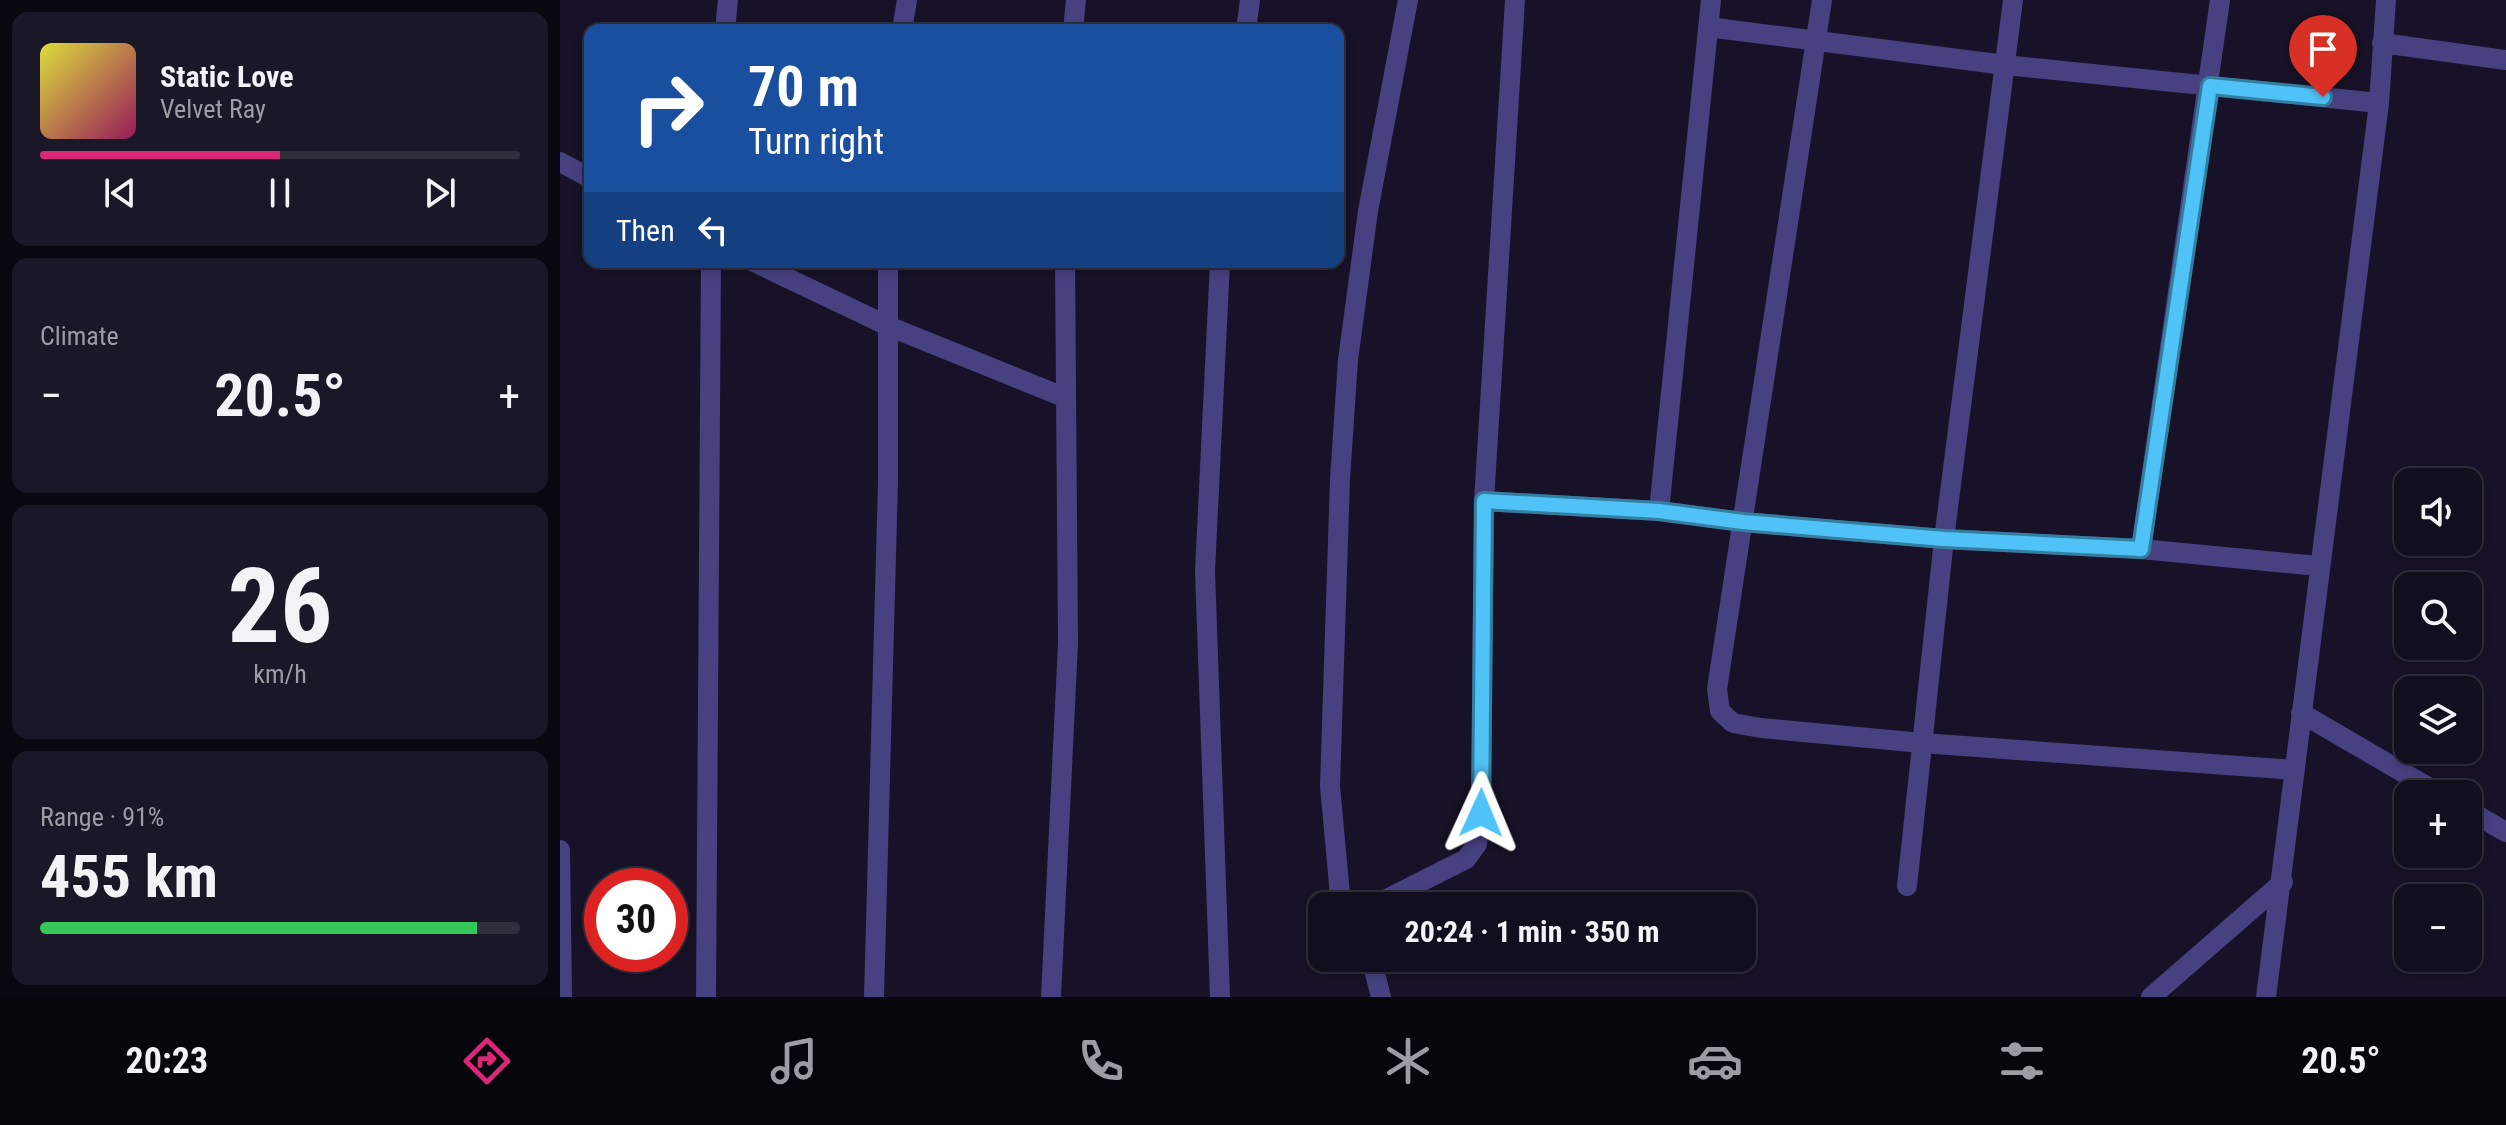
<!DOCTYPE html>
<meta charset="utf-8">
<style>
:root{--surface:#110e1d;--page:#1a1726;--text:#f1f3f6;--muted:#9c9ca4;--line:#302e3b;--accent:#db2777}
body{margin:0;font-family:"Roboto Condensed",sans-serif;background:var(--page);color:var(--text);height:100vh;display:flex;flex-direction:column;font-size:30px;white-space:nowrap}
*{box-sizing:border-box;margin:0}
p{font-size:26px;color:var(--muted)}
.icon{flex:none;width:44px;height:44px;fill:none;stroke:currentColor;stroke-width:2;stroke-linecap:round;stroke-linejoin:round}
.map{position:relative;flex:1;overflow:hidden}
.details{display:flex;flex-direction:column;gap:12px;padding:12px;background:#090810;width:560px}
.details>*{flex:none}
.guide{position:absolute;left:24px;top:24px;width:760px;height:244px;border-radius:16px;box-shadow:0 4px 12px #0003,0 0 0 2px var(--line);background:#1a4fa0;color:#fff;overflow:hidden}
.controls{position:absolute;left:1834px;top:468px;display:grid;gap:16px}
.controls a{display:grid;place-items:center;width:88px;height:88px;border-radius:16px;background:var(--surface);box-shadow:0 4px 12px #0003,0 0 0 2px var(--line);font-size:40px}
.speed{position:absolute;left:24px;top:868px;display:flex;gap:16px;font-size:40px;font-weight:700;text-align:center}
.speed>*{display:grid;place-content:center;width:104px;height:104px;border-radius:50%;background:var(--surface);box-shadow:0 4px 12px #0003,0 0 0 2px var(--line);line-height:1}
.speed .limit{border:12px solid #d22;background:#fff;color:#111}
.pin{position:absolute;display:grid;place-items:center;width:68px;height:68px;color:#fff;margin:-82px -34px;border-radius:50% 50% 50% 0;rotate:-45deg;box-shadow:0 0 8px #0007}
.pin .icon{rotate:45deg}
.me{position:absolute;width:88px;margin:-44px;rotate:1deg;stroke-linejoin:round;filter:drop-shadow(0 0 6px #0008)}
.turn{display:flex;align-items:center;gap:28px;height:168px;padding:0 32px;font-size:36px}
.turn .icon{width:104px;height:104px;stroke-width:2.5}
.turn b{display:block;font-size:56px;line-height:68px}
.then{display:flex;align-items:center;height:76px;padding:0 32px;background:#0003;gap:16px;font-size:30px}
.big{font-size:60px;font-weight:700;line-height:1.1}
.details .widget{flex:1;display:flex;flex-direction:column;justify-content:center;gap:12px;min-width:0;padding:0 28px;border-radius:16px;background:var(--page)}
.details .dial{align-items:center;gap:0}
.dial b{font-size:104px;line-height:1}
.song{display:flex;align-items:center;gap:24px}
.cover{width:96px;height:96px;border-radius:12px;background:linear-gradient(135deg,hsl(60 70% 55%),hsl(330 70% 35%))}
.played{height:8px;border-radius:4px;background:linear-gradient(90deg,var(--accent) 50%,var(--line) 50%)}
.keys{display:flex;justify-content:space-around;direction:ltr}
.heat{display:flex;justify-content:space-between;align-items:center;font-size:44px;direction:ltr}
.charge{height:12px;border-radius:6px;background:linear-gradient(90deg,#34c759 91%,var(--line) 0)}
.trip{position:absolute;left:748px;top:892px;width:448px;height:80px;border-radius:16px;background:var(--surface);box-shadow:0 4px 12px #0003,0 0 0 2px var(--line);font-weight:700;line-height:80px;text-align:center}
.dock{display:flex;height:128px;justify-content:space-around;align-items:center;background:#07060c;color:var(--muted)}
.dock .icon{width:56px;height:56px}
.dock .on{color:var(--accent)}
.dock b{font-size:36px;color:var(--text)}
main{display:flex;flex:1;min-height:0}
.map>svg:first-child{display:block}
.lines{fill:none;stroke-linecap:round;stroke-linejoin:round}
.minor{stroke:#474182;stroke-width:20}
.route-casing{stroke:#337fa1;stroke-width:20}
.route{stroke:#4fc3f7;stroke-width:14}
</style>
<main>
<section class="details">
<div class="widget">
<div class="song"><i class="cover"></i><div><b>Static Love</b><p>Velvet Ray</p></div></div>
<div class="played"></div>
<div class="keys"><svg class="icon" aria-label="previous" viewBox="0 0 24 24"><path d="M18 5L8 12l10 7zM5 5v14"/></svg><svg class="icon" aria-label="pause" viewBox="0 0 24 24"><path d="M8 5v14M16 5v14"/></svg><svg class="icon" aria-label="next" viewBox="0 0 24 24"><path d="M6 5l10 7-10 7zM19 5v14"/></svg></div>
</div>
<div class="widget"><p>Climate</p>
<div class="heat"><a>−</a><b class="big">20.5°</b><a>+</a></div>
</div>
<div class="widget dial"><b>26</b><p>km/h</p></div>
<div class="widget"><p>Range · 91%</p><b class="big">455 km</b><div class="charge"></div></div>
</section>
<div class="map">
<svg width="1946" height="997" viewBox="0 0 1946 997">
<rect width="100%" height="100%" fill="#171227"/>
<g class="lines">
<path class="minor" d="M1262,0L1157,689L1160,711L1173,723L1201,728L1362,743L1735,770
M1148,27L1445,65L1819,103
M165,30L168,0
M342,30L347,0
M513,30L516,0
M686,30L690,0
M1822,43L1946,60
M0,162L30,178
M194,262L328,326L506,398
M660,262L645,571L660,997
M924,501L1099,511L1183,522L1384,539L1581,549L1758,566
M1099,511L1151,0
M1581,549L1660,0
M1741,713L1880,794
M1908,810L1946,832
M0,850L2,997
M1347,886L1384,539L1453,0
M781,906L770,786L780,479L788,360L808,211L848,0
M813,906L906,859L917,844L921,813L924,501L955,0
M811,958L821,997
M146,997L151,262
M314,997L328,481V262
M491,997L508,643L505,262
M1591,997L1723,882
M1706,997L1819,103L1826,0"/>
</g>
<g class="lines">
<g class="route-casing">
<path id="route" d="M921,813L924,501L1099,511L1183,522L1384,539L1581,549L1650,86L1763,97"/>
</g>
<use href="#route" class="route"/>
</g>
</svg>
<div class="controls">
<a><svg class="icon" aria-label="sound" viewBox="0 0 24 24"><path d="M4 9h4l5-4v14l-5-4H4zM17 9q2 3 0 6"/></svg></a>
<a><svg class="icon" aria-label="search" viewBox="0 0 24 24"><circle cx="10" cy="10" r="6"/><path d="M15 15l6 6"/></svg></a>
<a><svg class="icon" aria-label="layers" viewBox="0 0 24 24"><path d="M12 4l9 5-9 5-9-5zM3 14l9 5 9-5"/></svg></a>
<a>+</a>
<a>−</a>
</div>
<div class="speed"><div class="limit">30</div></div>
<div class="pin" style="left:1763px;top:97px;background:#d93025"><svg class="icon" aria-label="arrive" viewBox="0 0 24 24"><path d="M6 21V4h12l-3 4 3 4H6"/></svg></div>
<svg class="me" style="left:921px;top:813px" viewBox="-20 -20 40 40"><path d="M0-17L14 15 0 8-14 15z" fill="#4fc3f7" stroke="#fff" stroke-width="4"/></svg>
<div class="trip">20:24 · 1 min · 350 m</div>
<div class="guide">
<div class="turn"><svg class="icon" aria-label="right" viewBox="0 0 24 24"><path d="M7 20v-9h11M14 6l5 5-5 5"/></svg><div><b>70 m</b>Turn right</div></div>
<div class="then">Then<svg class="icon" aria-label="left" viewBox="0 0 24 24"><path d="M17 20v-9H6M10 6l-5 5 5 5"/></svg></div>
</div>
</div>
</main>
<nav class="dock">
<b>20:23</b>
<svg class="icon on" aria-label="directions" viewBox="0 0 24 24"><path d="M12 3l9 9-9 9-9-9zM9 14v-3h6M13 9l2 2-2 2"/></svg>
<svg class="icon" aria-label="music" viewBox="0 0 24 24"><path d="M9 18V5l10-2v13"/><circle cx="6" cy="18" r="3"/><circle cx="16" cy="16" r="3"/></svg>
<svg class="icon" aria-label="phone" viewBox="0 0 24 24"><path d="M5 4h4l2 5-3 2q2 4 5 5l2-3 5 2v4C11 20 4 13 5 4z"/></svg>
<svg class="icon" aria-label="climate" viewBox="0 0 24 24"><path d="M12 3v18M4 7l16 10M4 17L20 7"/></svg>
<svg class="icon" aria-label="car" viewBox="0 0 24 24"><path d="M5 17H2v-5l4-1 3-4h7l3 4 3 1v5h-3M9 17h6M6 11h13"/><circle cx="7" cy="17" r="2"/><circle cx="17" cy="17" r="2"/></svg>
<svg class="icon" aria-label="filters" viewBox="0 0 24 24"><path d="M4 7h16M4 17h16"/><circle cx="9" cy="7" r="2"/><circle cx="15" cy="17" r="2"/></svg>
<b>20.5°</b>
</nav>
